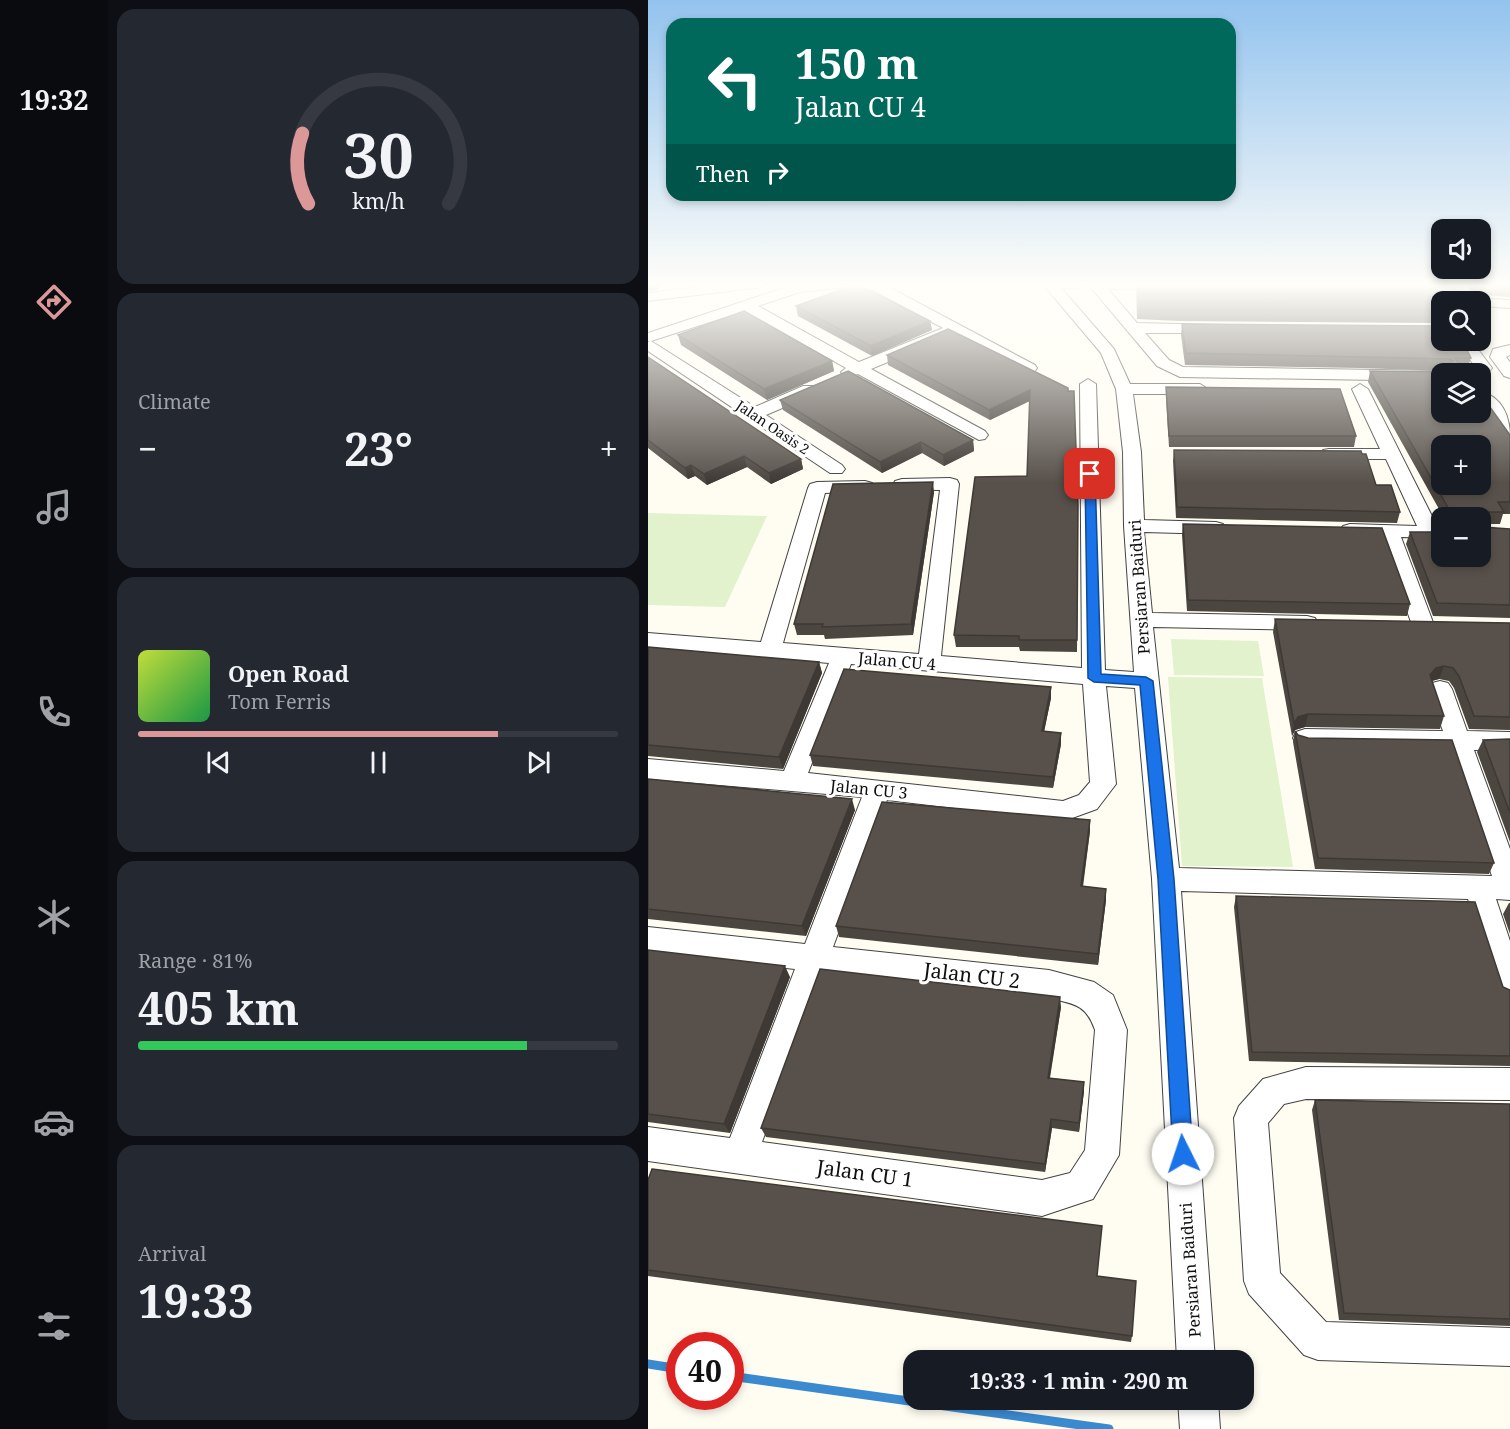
<!DOCTYPE html>
<meta charset="utf-8">
<style>
:root{--surface:#171b24;--page:#242831;--text:#f1f3f6;--muted:#9ea1a6;--line:#363941;--accent:#dc9798}
body{margin:0;font-family:"Noto Serif",serif;background:var(--page);color:var(--text);height:100vh;display:flex;flex-direction:column;font-size:22px;white-space:nowrap}
*{box-sizing:border-box;margin:0}
p{font-size:20px;color:var(--muted)}
.icon{flex:none;width:33px;height:33px;fill:none;stroke:currentColor;stroke-width:2;stroke-linecap:round;stroke-linejoin:round}
.map{position:relative;flex:1;overflow:hidden}
.sheet{display:flex;flex-direction:column;gap:9px;padding:9px;background:#0d0f14;width:540px}
.sheet>*{flex:none}
.hud{position:absolute;left:18px;top:18px;width:570px;height:183px;border-radius:18px;box-shadow:0 3px 9px #0003;background:#00695c;color:#fff;overflow:hidden}
.fabs{position:absolute;left:783px;top:219px;display:grid;gap:12px}
.fabs a{display:grid;place-items:center;width:60px;height:60px;border-radius:12px;background:var(--surface);box-shadow:0 3px 9px #0003;font-size:30px}
.speed{position:absolute;left:18px;top:1332px;display:flex;gap:12px;font-size:30px;font-weight:700;text-align:center}
.speed>*{display:grid;place-content:center;width:78px;height:78px;border-radius:50%;background:var(--surface);box-shadow:0 3px 9px #0003;line-height:1}
.speed .limit{border:9px solid #d22;background:#fff;color:#111}
.pin{position:absolute;display:grid;place-items:center;width:51px;height:51px;color:#fff;margin:-26px;border-radius:12px;box-shadow:0 3px 9px #0006}
.me{position:absolute;width:66px;margin:-33px;rotate:356deg;stroke-linejoin:round;filter:drop-shadow(0 0 4px #0008)}
.turn{display:flex;align-items:center;gap:21px;height:126px;padding:0 30px;font-size:27px}
.turn .icon{width:78px;height:78px;stroke-width:2.5}
.turn b{display:block;font-size:42px;line-height:51px}
.then{display:flex;align-items:center;height:57px;padding:0 30px;background:#0003;gap:12px;font-size:22px}
.big{font-size:45px;font-weight:700;line-height:1.1}
.sheet .tile{flex:1;display:flex;flex-direction:column;justify-content:center;gap:9px;min-width:0;padding:0 21px;border-radius:18px;background:var(--page)}
.sheet .dial{align-items:center;gap:0}
.dial svg{height:156px;overflow:visible;fill:none;stroke:var(--line);stroke-width:7;stroke-linecap:round;text-anchor:middle}
.dial text{fill:var(--text);stroke:none}
.song{display:flex;align-items:center;gap:18px}
.cover{width:72px;height:72px;border-radius:9px;background:linear-gradient(135deg,hsl(70 70% 55%),hsl(140 70% 35%))}
.played{height:6px;border-radius:3px;background:linear-gradient(90deg,var(--accent) 75%,var(--line) 75%)}
.keys{display:flex;justify-content:space-around;direction:ltr}
.heat{display:flex;justify-content:space-between;align-items:center;font-size:33px;direction:ltr}
.charge{height:9px;border-radius:4px;background:linear-gradient(90deg,#34c759 81%,var(--line) 0)}
.trip{position:absolute;left:255px;top:1350px;width:351px;height:60px;border-radius:18px;background:var(--surface);box-shadow:0 3px 9px #0003;font-weight:700;line-height:60px;text-align:center}
main{display:flex;flex:1;min-height:0}
.tabs{display:flex;flex-direction:column;width:108px;justify-content:space-around;align-items:center;background:#090b0e;color:var(--muted)}
.tabs .icon{width:42px;height:42px}
.tabs .active{color:var(--accent)}
.tabs b{font-size:27px;color:var(--text)}
.map>svg:first-child{display:block}
.pitch{fill:#e2f2cc}
.lines{fill:none;stroke-linecap:round;stroke-linejoin:round}
.stream{stroke:#3b8ad0;stroke-width:9}
.minor-casing{stroke:#424242;stroke-width:2}
.minor{fill:#fff;fill-rule:evenodd}
.wall{fill:#4c4640}
.shaded-wall{fill:#3e3934}
.building{fill:#58514b;stroke:#3e3934;stroke-width:1.5;fill-rule:evenodd}
.route{fill:#1a73e8;stroke:#114b97;stroke-width:1.5}
.labels{text-anchor:middle;dominant-baseline:central;stroke-width:6;stroke-linejoin:round;paint-order:stroke}
.far-street-label{font-size:14px;fill:#0f0f0f;stroke:#fff}
.street-label{font-size:16px;fill:#0f0f0f;stroke:#fff}
.near-street-label{font-size:20px;fill:#0f0f0f;stroke:#fff}
</style>
<main>
<nav class="tabs">
<b>19:32</b>
<svg class="icon active" aria-label="directions" viewBox="0 0 24 24"><path d="M12 3l9 9-9 9-9-9zM9 14v-3h6M13 9l2 2-2 2"/></svg>
<svg class="icon" aria-label="music" viewBox="0 0 24 24"><path d="M9 18V5l10-2v13"/><circle cx="6" cy="18" r="3"/><circle cx="16" cy="16" r="3"/></svg>
<svg class="icon" aria-label="phone" viewBox="0 0 24 24"><path d="M5 4h4l2 5-3 2q2 4 5 5l2-3 5 2v4C11 20 4 13 5 4z"/></svg>
<svg class="icon" aria-label="climate" viewBox="0 0 24 24"><path d="M12 3v18M4 7l16 10M4 17L20 7"/></svg>
<svg class="icon" aria-label="car" viewBox="0 0 24 24"><path d="M5 17H2v-5l4-1 3-4h7l3 4 3 1v5h-3M9 17h6M6 11h13"/><circle cx="7" cy="17" r="2"/><circle cx="17" cy="17" r="2"/></svg>
<svg class="icon" aria-label="filters" viewBox="0 0 24 24"><path d="M4 7h16M4 17h16"/><circle cx="9" cy="7" r="2"/><circle cx="15" cy="17" r="2"/></svg>
</nav>
<section class="sheet">
<div class="tile dial"><svg viewBox="0 0 100 80">
<path d="M14 69A42 42 0 1 1 86 69"/>
<path d="M14 69A42 42 0 0 1 11 33" stroke="#dc9798"/>
<text x="50" y="56" font-size="32" font-weight="700">30</text>
<text x="50" y="72" font-size="11">km/h</text>
</svg></div>
<div class="tile"><p>Climate</p>
<div class="heat"><a>−</a><b class="big">23°</b><a>+</a></div>
</div>
<div class="tile">
<div class="song"><i class="cover"></i><div><b>Open Road</b><p>Tom Ferris</p></div></div>
<div class="played"></div>
<div class="keys"><svg class="icon" aria-label="previous" viewBox="0 0 24 24"><path d="M18 5L8 12l10 7zM5 5v14"/></svg><svg class="icon" aria-label="pause" viewBox="0 0 24 24"><path d="M8 5v14M16 5v14"/></svg><svg class="icon" aria-label="next" viewBox="0 0 24 24"><path d="M6 5l10 7-10 7zM19 5v14"/></svg></div>
</div>
<div class="tile"><p>Range · 81%</p><b class="big">405 km</b><div class="charge"></div></div>
<div class="tile"><p>Arrival</p><b class="big">19:33</b></div>
</section>
<div class="map">
<svg width="862" height="1429" viewBox="0 0 862 1429">
<rect width="100%" height="100%" fill="#fffdf2"/>
<path class="pitch" d="M0,513L119,516L77,607L0,605Z
M523,639L610,641L616,676L526,675Z
M520,677L614,678L645,867L534,866Z"/>
<g class="lines">
<path class="stream" d="M0,1364L32,1369
M82,1376L461,1429"/>
<g class="minor-casing">
<path id="minor" d="M80,283H121L114,287L0,301V293Z
M158,283L235,284L387,365L389,368L387,371H375L307,334L223,369L337,431L340,435L337,439L331,440L210,374L201,377L195,375L193,372L198,368L96,311L3,341L107,407L155,386H167L169,390L167,394L118,415L194,465L197,469L194,473H182L0,351V342H2L0,341V333L145,285ZM206,284L225,290L295,328L211,362L110,306L152,292L199,287Z
M394,283H525L524,288L519,289H460L489,323L572,325L575,328L567,333H497L521,360L535,367L794,371L800,374H794V381L532,377L509,366L440,284L434,287L414,289L466,349L482,384H552L560,389L552,394H485L493,452L496,520L568,522L575,524L578,528L575,532L568,534L496,532L504,613L659,616L667,618L670,623L667,628L659,630L505,627L531,868L844,876L801,749L657,747L648,744L645,738L648,732L657,729L795,731L780,689L784,683L792,681L800,683L804,689L819,731L862,732V750H826L862,849V900L848,899L862,941V1000L851,996L847,986L820,899L533,891L567,1360H529L504,879L487,688L458,686L468,784L449,809L416,821L239,800L185,947L401,970L446,982L465,995L479,1030L471,1155L445,1199L394,1216L0,1161V1127L82,1138L147,969L0,953V927L157,944L214,797L0,779V759L136,771L181,663L0,647V633L113,642L160,488L162,484L169,482L217,481L224,483L226,487L224,491L177,493L135,643L271,654L292,490L247,489L245,485L247,481L254,479L302,478L309,480L311,484L293,656L434,668L432,384L440,379L448,384L457,670L486,672L476,526L475,452L468,389L453,353ZM203,664L435,684L442,782L431,795L415,801L160,773ZM176,972L401,998C426,1004 438,1004 447,1030L437,1150L422,1173L394,1180L114,1142Z
M783,283H798C815,301 838,298 862,300V308L832,306V302C808,302 799,304 783,283Z
M808,340H823L844,368L837,377L832,378V374H823L828,368Z
M862,345V355L858,357L862,362V378L856,376L842,357L845,349Z
M712,384L720,389L789,526H794V538L753,537L786,625L783,630L775,632L767,630L764,625L733,537L695,534L692,530L695,526L702,524L769,526L738,459H681L675,458L672,454L675,450L681,449H732L704,389Z
M832,391C854,397 862,416 862,436L856,435L832,402Z
M658,1067L862,1068V1100L658,1099L636,1104L620,1123L632,1273L678,1322L862,1328V1366L670,1360L656,1355L601,1294L596,1281L586,1118L591,1106L615,1079Z
M530,1400H570L572,1429H532Z"/>
</g>
<use href="#minor" class="minor"/>
</g>
<path class="wall" d="M0,283H28L24,287L13,286L9,290Z
M488,283H785L793,296L786,323L531,321L489,319Z
M820,283H862V297L822,294Z
M148,306L282,321L284,330L224,356L150,316Z
M534,324L823,358L819,369H815L862,435V514H855L852,524H835V527L862,529V618L785,616L758,544L762,532L794,556L832,518H796L720,382L722,371L797,372V371L712,368L537,365L533,335Z
M30,335L184,361L186,371L119,400L33,345Z
M239,355L420,388L430,506L429,652L372,651L371,647H308L306,635L379,476L382,401L342,420L240,365Z
M0,357L153,459L155,469L123,484L99,467L59,485L47,476L40,479L0,448Z
M518,387L708,436L706,447H521L518,397Z
M132,400L325,440L326,451L296,466L274,453L234,473L135,410Z
M526,450L728,485L752,512L749,523L528,518L525,461Z
M286,492L265,635L177,639L176,635H149L146,624Z
M535,524L762,604L759,616L539,611L534,535Z
M627,619L862,623V730L821,729L806,688L801,681L791,679L784,681L796,716L792,729L657,727L647,730L644,736L625,632Z
M0,647L171,662L174,673L135,769L0,756Z
M403,687V698L396,731L413,733V744L405,788L165,766L162,755Z
M647,731L650,735L846,863L841,874L667,869L645,742Z
M862,739V842L829,752L835,740Z
M0,779L207,810L158,936L0,919Z
M442,831L435,887L458,889V900L450,965L191,937L188,926Z
M588,896L862,990V1066L601,1061L586,907Z
M861,903H862V934L855,914Z
M0,950L142,977L82,1133L0,1122Z
M413,1007L402,1078L436,1082V1091L431,1132L404,1128L397,1172L118,1137L113,1128Z
M667,1100L862,1104V1326L691,1320L664,1110Z
M0,1180L449,1276L484,1336L483,1342L0,1276Z"/>
<path class="shaded-wall" d="M0,283H13V286L9,290L0,291Z
M282,321L284,330L224,356L223,346Z
M184,361L186,371L119,400L116,389Z
M382,390L383,400L342,420L341,410Z
M325,440L326,451L296,466L295,455Z
M273,442L274,453L234,473L232,462Z
M96,456L99,467L59,485L56,474Z
M153,459L155,469L123,484L121,473Z
M43,465L47,476L40,479L37,468Z
M285,482L286,492L265,635L263,624Z
M171,662L174,673L135,769L131,757Z
M796,666L791,679L783,681L782,675L788,668Z
M403,687V698L394,742V731Z
M660,714L657,727L647,730L644,736L646,723L650,717Z
M413,733V744L405,788V777Z
M204,799L207,810L158,936L154,926Z
M442,820V831L433,897V886Z
M458,889V900L450,965V954Z
M137,966L142,977L82,1133L76,1124Z
M412,997L413,1007L400,1087V1078Z
M436,1082V1091L431,1132V1123Z
M403,1119L404,1128L397,1172V1164Z"/>
<path class="building" d="M489,283H785L793,296L533,295L490,293Z
M209,284L282,321L223,346L148,306Z
M96,311L184,361L116,389L30,335Z
M534,324L794,326V340H814L823,358H807L819,374H794V412H832V393L862,435V502H850L856,512H835V527L862,529V605L789,603L762,532H794V556H832V518H806L722,371L797,372L799,365L805,361L803,359L714,357L538,353ZM794,446H832V484H794Z
M300,329L420,388V391H426L430,506L429,640H371V636L306,635L327,477L379,476L382,390L341,410L239,355Z
M0,357L153,459L121,473L96,456L56,474L43,465L37,468L0,440Z
M200,371L325,440L295,455L273,442L232,462L132,400Z
M518,387L692,389L708,436H521Z
M526,450L713,451L714,454H718L728,485H743L752,512L529,507Z
M285,482L263,624L174,627L175,624H146L185,484Z
M535,524L734,528L762,604L540,600Z
M627,619L862,623V717L826,716L811,676L805,668L796,666L788,668L782,675L796,716L660,714L650,717L646,723Z
M0,647L171,662L131,757L0,745Z
M196,669L403,687L394,731L413,733L405,777L162,755Z
M647,731L650,735L660,738L804,740L846,863L670,858Z
M862,739V813L835,740Z
M0,779L204,799L154,926L0,909Z
M234,802L442,820L433,886L458,889L450,954L188,926Z
M588,896L827,902L855,987L862,990V1056L604,1052Z
M0,950L137,966L76,1124L0,1114Z
M172,969L412,997L400,1078L436,1082L431,1123L403,1119L397,1164L113,1128Z
M667,1100L862,1104V1319L696,1313Z
M4,1169L454,1226L449,1276L488,1281L484,1336L0,1270V1180Z"/>
<linearGradient id="sky" x2="0" y2="1"><stop stop-color="#93c3ee"/><stop offset="0.59" stop-color="#fffef9"/><stop offset="1" stop-color="#fffef9" stop-opacity="0"/></linearGradient>
<rect width="862" height="483" fill="url(#sky)"/>
<path class="route" d="M442,471L447,474L453,674L498,677L505,681L526,879L545,1154L542,1161L535,1164L528,1161L525,1154L510,879L492,685L446,682L440,678L437,474Z"/>
<g class="labels">
<g class="far-street-label">
<text transform="translate(125 427) rotate(34)">Jalan Oasis 2</text>
</g>
<g class="street-label">
<text transform="translate(491 587) rotate(-94)">Persiaran Baiduri</text>
<text transform="translate(249 661) rotate(5)">Jalan CU 4</text>
<text transform="translate(221 789) rotate(6)">Jalan CU 3</text>
<text transform="translate(542 1270) rotate(-94)">Persiaran Baiduri</text>
</g>
<g class="near-street-label">
<text transform="translate(324 975) rotate(7)">Jalan CU 2</text>
<text transform="translate(217 1173) rotate(8)">Jalan CU 1</text>
</g>
</g>
</svg>
<div class="fabs">
<a><svg class="icon" aria-label="sound" viewBox="0 0 24 24"><path d="M4 9h4l5-4v14l-5-4H4zM17 9q2 3 0 6"/></svg></a>
<a><svg class="icon" aria-label="search" viewBox="0 0 24 24"><circle cx="10" cy="10" r="6"/><path d="M15 15l6 6"/></svg></a>
<a><svg class="icon" aria-label="layers" viewBox="0 0 24 24"><path d="M12 4l9 5-9 5-9-5zM3 14l9 5 9-5"/></svg></a>
<a>+</a>
<a>−</a>
</div>
<div class="speed"><div class="limit">40</div></div>
<div class="pin" style="left:442px;top:474px;background:#d93025"><svg class="icon" aria-label="arrive" viewBox="0 0 24 24"><path d="M6 21V4h12l-3 4 3 4H6"/></svg></div>
<svg class="me" style="left:535px;top:1154px" viewBox="-20 -20 40 40"><circle r="19" fill="#fff"/><path d="M0-13L10 11 0 6-10 11z" fill="#1a73e8"/></svg>
<div class="trip">19:33 · 1 min · 290 m</div>
<div class="hud">
<div class="turn"><svg class="icon" aria-label="left" viewBox="0 0 24 24"><path d="M17 20v-9H6M10 6l-5 5 5 5"/></svg><div><b>150 m</b>Jalan CU 4</div></div>
<div class="then">Then<svg class="icon" aria-label="right" viewBox="0 0 24 24"><path d="M7 20v-9h11M14 6l5 5-5 5"/></svg></div>
</div>
</div>
</main>
